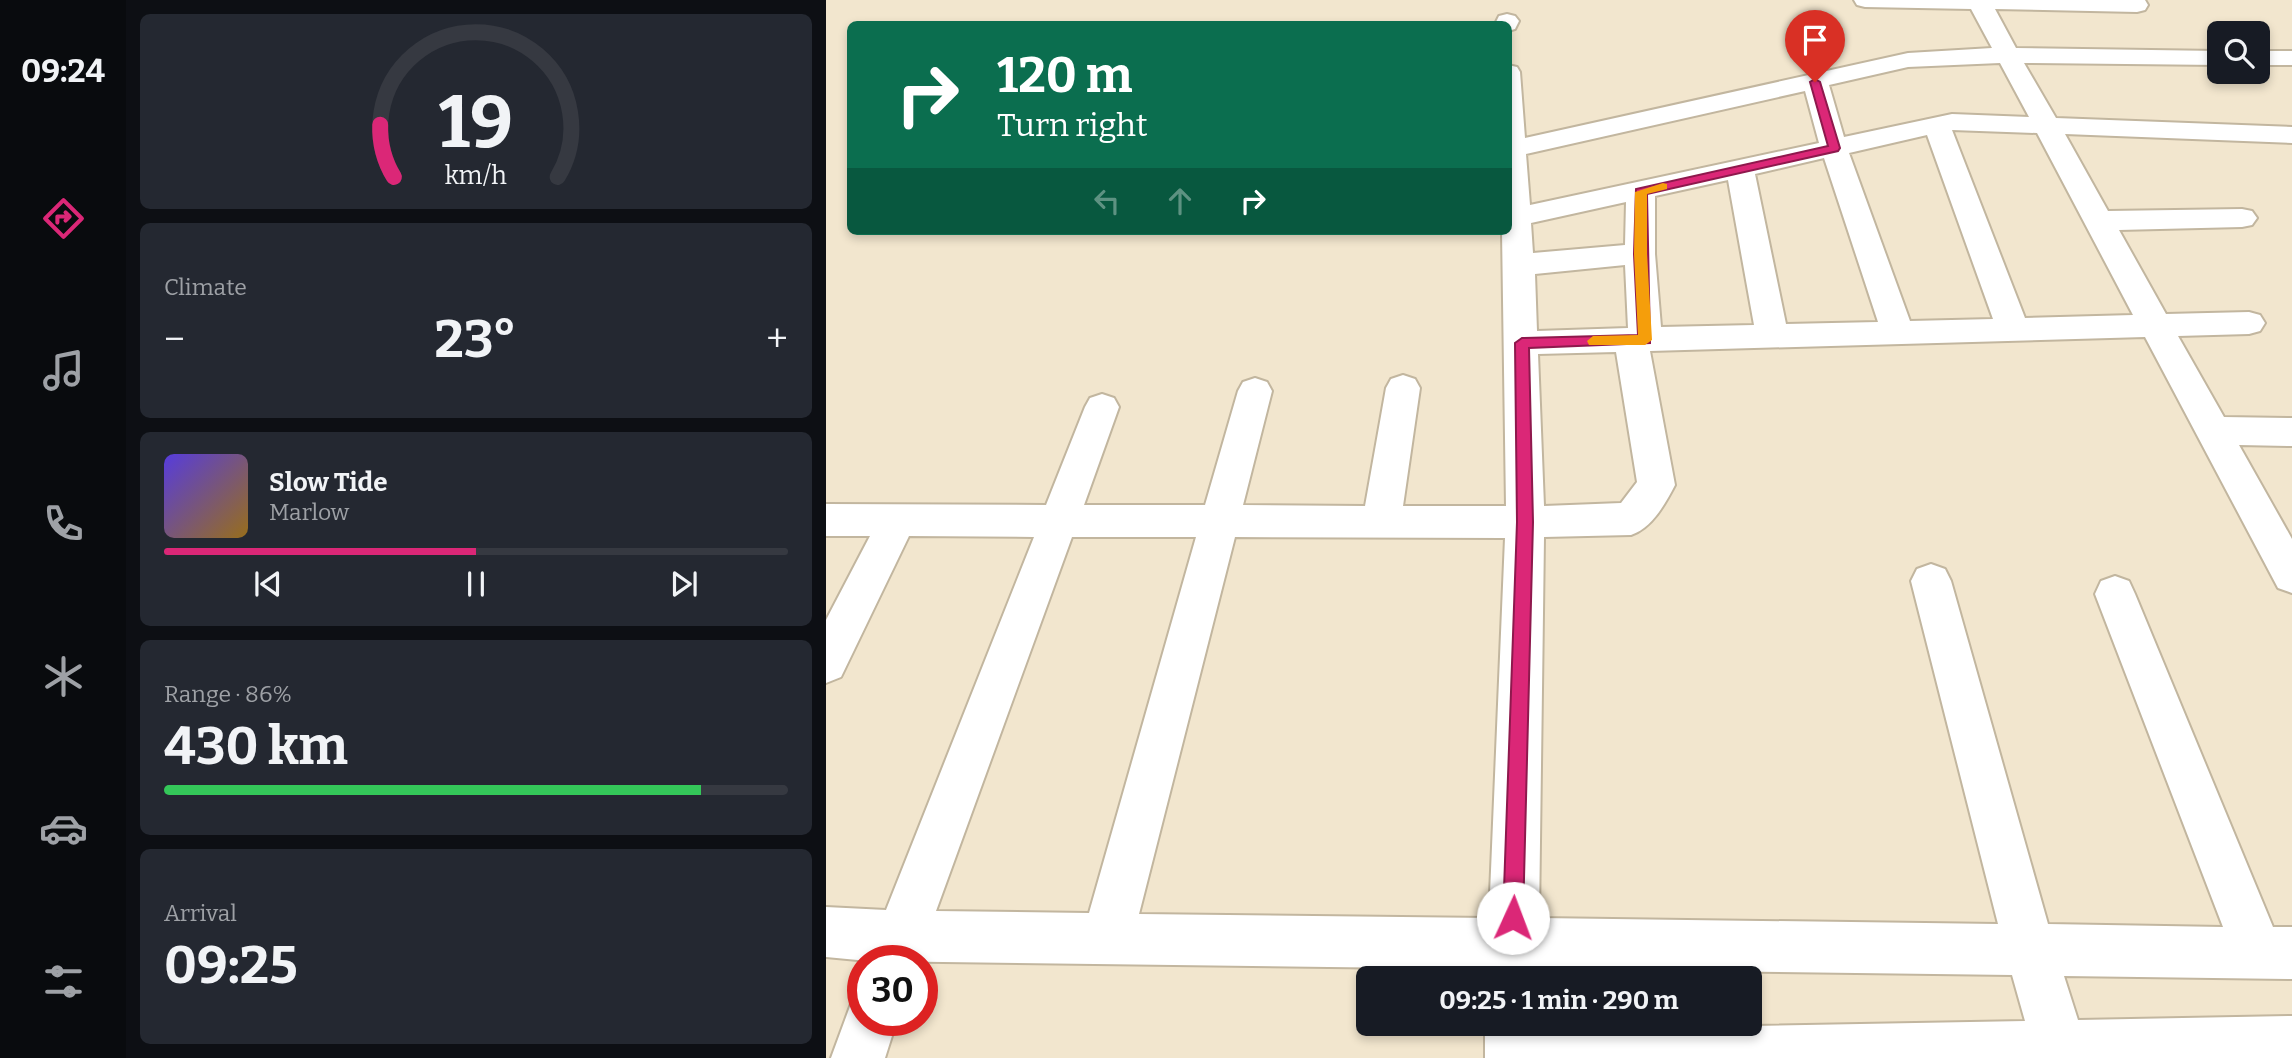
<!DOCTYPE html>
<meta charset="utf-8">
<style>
:root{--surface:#171b24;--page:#242831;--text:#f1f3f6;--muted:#9ea1a6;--line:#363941;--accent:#db2777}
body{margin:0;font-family:Bitter,serif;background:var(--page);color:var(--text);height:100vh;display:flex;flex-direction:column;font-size:26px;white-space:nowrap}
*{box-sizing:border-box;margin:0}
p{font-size:23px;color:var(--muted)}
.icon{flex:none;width:38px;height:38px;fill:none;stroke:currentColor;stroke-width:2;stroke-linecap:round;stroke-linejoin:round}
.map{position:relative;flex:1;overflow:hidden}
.side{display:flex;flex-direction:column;gap:14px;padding:14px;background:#0d0f14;width:700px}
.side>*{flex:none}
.guide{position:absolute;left:21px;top:21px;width:665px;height:214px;border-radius:10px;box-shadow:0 4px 10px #0003;background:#0b6e4f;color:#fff;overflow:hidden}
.buttons{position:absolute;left:1381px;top:21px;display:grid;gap:14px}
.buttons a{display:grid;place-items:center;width:63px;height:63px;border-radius:10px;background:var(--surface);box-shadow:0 4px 10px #0003;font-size:35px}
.speed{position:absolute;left:21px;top:945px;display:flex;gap:14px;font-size:35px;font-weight:700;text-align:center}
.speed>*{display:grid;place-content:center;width:91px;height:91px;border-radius:50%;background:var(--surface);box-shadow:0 4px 10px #0003;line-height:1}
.speed .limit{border:10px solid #d22;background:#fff;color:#111}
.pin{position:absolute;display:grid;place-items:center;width:60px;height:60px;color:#fff;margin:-72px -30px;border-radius:50% 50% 50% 0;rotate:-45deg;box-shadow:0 0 7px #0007}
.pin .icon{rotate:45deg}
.me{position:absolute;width:77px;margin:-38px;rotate:2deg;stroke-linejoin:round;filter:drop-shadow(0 0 5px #0008)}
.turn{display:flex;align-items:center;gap:24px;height:147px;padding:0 35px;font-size:32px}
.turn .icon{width:91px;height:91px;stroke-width:2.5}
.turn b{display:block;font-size:49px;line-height:60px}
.lanes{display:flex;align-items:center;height:66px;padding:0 35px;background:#0003;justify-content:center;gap:35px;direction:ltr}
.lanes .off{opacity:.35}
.big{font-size:52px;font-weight:700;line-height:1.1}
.side .tile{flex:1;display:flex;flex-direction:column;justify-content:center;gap:10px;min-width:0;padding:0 24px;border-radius:10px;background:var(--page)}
.side .dial{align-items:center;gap:0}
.dial svg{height:182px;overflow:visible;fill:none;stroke:var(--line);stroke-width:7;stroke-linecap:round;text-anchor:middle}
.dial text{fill:var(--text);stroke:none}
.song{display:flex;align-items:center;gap:21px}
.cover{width:84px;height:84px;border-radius:10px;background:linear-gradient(135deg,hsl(250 70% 55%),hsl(40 70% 35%))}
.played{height:7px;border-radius:4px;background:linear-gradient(90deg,var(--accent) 50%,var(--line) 50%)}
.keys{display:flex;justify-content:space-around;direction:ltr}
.heat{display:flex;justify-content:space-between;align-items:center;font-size:38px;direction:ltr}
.charge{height:10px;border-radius:5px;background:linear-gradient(90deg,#34c759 86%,var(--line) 0)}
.trip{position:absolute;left:530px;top:966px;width:406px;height:70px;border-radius:10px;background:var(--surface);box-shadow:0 4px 10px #0003;font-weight:700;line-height:70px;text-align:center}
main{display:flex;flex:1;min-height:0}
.dock{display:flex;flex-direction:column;width:126px;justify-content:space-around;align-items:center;background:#090b0e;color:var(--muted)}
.dock .icon{width:49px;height:49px}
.dock .on{color:var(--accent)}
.dock b{font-size:32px;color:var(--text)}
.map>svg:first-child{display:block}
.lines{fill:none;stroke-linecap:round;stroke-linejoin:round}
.minor-casing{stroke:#c2b69f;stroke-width:4}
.minor{fill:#fff;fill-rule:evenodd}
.route{fill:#db2777;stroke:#8e194d;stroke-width:2}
.slow{fill:#f59e0b}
</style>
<main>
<nav class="dock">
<b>09:24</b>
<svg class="icon on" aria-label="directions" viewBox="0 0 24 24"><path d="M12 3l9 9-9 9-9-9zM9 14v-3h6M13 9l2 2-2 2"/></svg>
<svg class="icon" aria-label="music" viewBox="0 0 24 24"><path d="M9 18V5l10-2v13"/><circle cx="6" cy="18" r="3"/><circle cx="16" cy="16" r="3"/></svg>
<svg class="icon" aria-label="phone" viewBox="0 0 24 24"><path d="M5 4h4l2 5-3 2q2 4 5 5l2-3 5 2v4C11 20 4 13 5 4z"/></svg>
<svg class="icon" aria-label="climate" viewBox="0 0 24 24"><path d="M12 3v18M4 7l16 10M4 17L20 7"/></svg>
<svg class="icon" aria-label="car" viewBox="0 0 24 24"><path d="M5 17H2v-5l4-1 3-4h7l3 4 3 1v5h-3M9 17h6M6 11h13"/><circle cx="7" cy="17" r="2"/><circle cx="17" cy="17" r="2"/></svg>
<svg class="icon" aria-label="filters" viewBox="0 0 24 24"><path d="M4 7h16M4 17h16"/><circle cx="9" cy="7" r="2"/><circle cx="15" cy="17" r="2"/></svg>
</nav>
<section class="side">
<div class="tile dial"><svg viewBox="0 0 100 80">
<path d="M14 69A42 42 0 1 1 86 69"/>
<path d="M14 69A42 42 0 0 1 8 46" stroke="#db2777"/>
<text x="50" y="56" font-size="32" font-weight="700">19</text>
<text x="50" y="72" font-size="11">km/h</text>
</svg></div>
<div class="tile"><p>Climate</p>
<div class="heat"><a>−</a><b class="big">23°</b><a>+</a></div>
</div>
<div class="tile">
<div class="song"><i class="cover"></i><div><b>Slow Tide</b><p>Marlow</p></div></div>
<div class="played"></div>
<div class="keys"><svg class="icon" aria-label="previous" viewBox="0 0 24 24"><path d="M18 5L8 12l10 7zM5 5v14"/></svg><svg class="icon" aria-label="pause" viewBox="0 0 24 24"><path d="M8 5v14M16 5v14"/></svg><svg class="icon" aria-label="next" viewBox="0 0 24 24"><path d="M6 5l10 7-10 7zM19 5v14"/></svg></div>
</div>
<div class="tile"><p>Range · 86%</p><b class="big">430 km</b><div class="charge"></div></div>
<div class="tile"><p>Arrival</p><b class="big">09:25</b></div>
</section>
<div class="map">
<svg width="1466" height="1058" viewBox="0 0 1466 1058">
<rect width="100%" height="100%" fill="#f2e6ce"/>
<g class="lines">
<g class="minor-casing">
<path id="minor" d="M1028,0H1319L1322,5L1319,10L1311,12L1169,9L1190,48L1393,51V65L1198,63L1230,118L1466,127V143L1239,134L1282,211L1416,209L1426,211L1431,218L1426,225L1416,227L1293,230L1340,314L1423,312L1434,315L1439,323L1434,331L1423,334L1352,336L1398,417L1466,418V446L1413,445L1466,539V593L1452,588L1319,337L824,351L849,485C839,504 826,528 805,535L718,537L713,918L1172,924L1085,581L1091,569L1105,564L1119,569L1125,581L1222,924L1397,927L1269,594L1275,581L1289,576L1303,581L1309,594L1447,927H1466V979L1238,976L1252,1020L1466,1016V1058H659V1024H713V1030L1199,1021L1186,975L712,969V978H660V969L42,961L0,957V907L60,910L208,537L83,536L15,677L0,683V620L44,536H0V504L220,505L259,407L264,398L276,394L288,398L293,407L258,505H379L412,391L417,382L429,378L441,382L446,391L417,505L539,506L560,388L565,379L577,375L589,379L594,388L577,506H680L676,231H682V65L691,67L694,72L699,138L1082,53L1166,48L1145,9L1039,7L1031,5ZM1174,63L1203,117L1126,114L1018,137L1003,85L1082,67ZM979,91L993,143L704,205L700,154ZM1126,130L1211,133L1307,315L1199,318ZM1101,135L1167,319L1084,321L1023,153ZM998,158L1052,322L960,324L929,174ZM902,180L928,325L835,327L829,254V196ZM800,202L799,245L707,253L705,223ZM799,265L802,328L711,331L709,274ZM790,352L811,482L795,503L718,506L712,354ZM246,537H370L263,913L110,911ZM409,537L679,538L663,918L313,914Z
M681,14L689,16L693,21L689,29L682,31V24H669L673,16Z
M1432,51H1466V65H1432Z
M37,997V1020H71L59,1058H5L26,1001Z"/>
</g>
<use href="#minor" class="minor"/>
</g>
<path class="route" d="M989,79L994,82L1014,148L1012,151L821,194L824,343L703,348L707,522L697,918L694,925L687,928L680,925L677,918L691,522L689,343L696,338L812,335L808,254L810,189L1002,146L984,82Z"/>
<path class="slow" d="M837,183L841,184V189L821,194V254L826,340L819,345H763L761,341L767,336L812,335L808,254L809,192Z"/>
</svg>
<div class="buttons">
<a><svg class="icon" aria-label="search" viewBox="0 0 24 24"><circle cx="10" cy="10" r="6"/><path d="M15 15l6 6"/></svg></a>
</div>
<div class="speed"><div class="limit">30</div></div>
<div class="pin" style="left:989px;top:82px;background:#d93025"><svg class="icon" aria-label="arrive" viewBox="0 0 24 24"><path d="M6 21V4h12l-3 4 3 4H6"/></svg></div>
<svg class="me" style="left:687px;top:918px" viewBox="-20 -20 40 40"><circle r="19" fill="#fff"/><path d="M0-13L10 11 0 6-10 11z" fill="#db2777"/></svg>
<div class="trip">09:25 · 1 min · 290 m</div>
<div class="guide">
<div class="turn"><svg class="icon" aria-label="right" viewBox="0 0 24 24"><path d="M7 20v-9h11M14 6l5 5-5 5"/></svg><div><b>120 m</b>Turn right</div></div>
<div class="lanes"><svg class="icon off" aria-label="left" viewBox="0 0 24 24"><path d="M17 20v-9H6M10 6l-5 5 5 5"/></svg><svg class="icon off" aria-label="ahead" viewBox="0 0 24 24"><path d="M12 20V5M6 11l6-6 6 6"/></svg><svg class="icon" aria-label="right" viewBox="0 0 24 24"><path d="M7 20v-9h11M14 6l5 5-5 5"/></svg></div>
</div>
</div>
</main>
